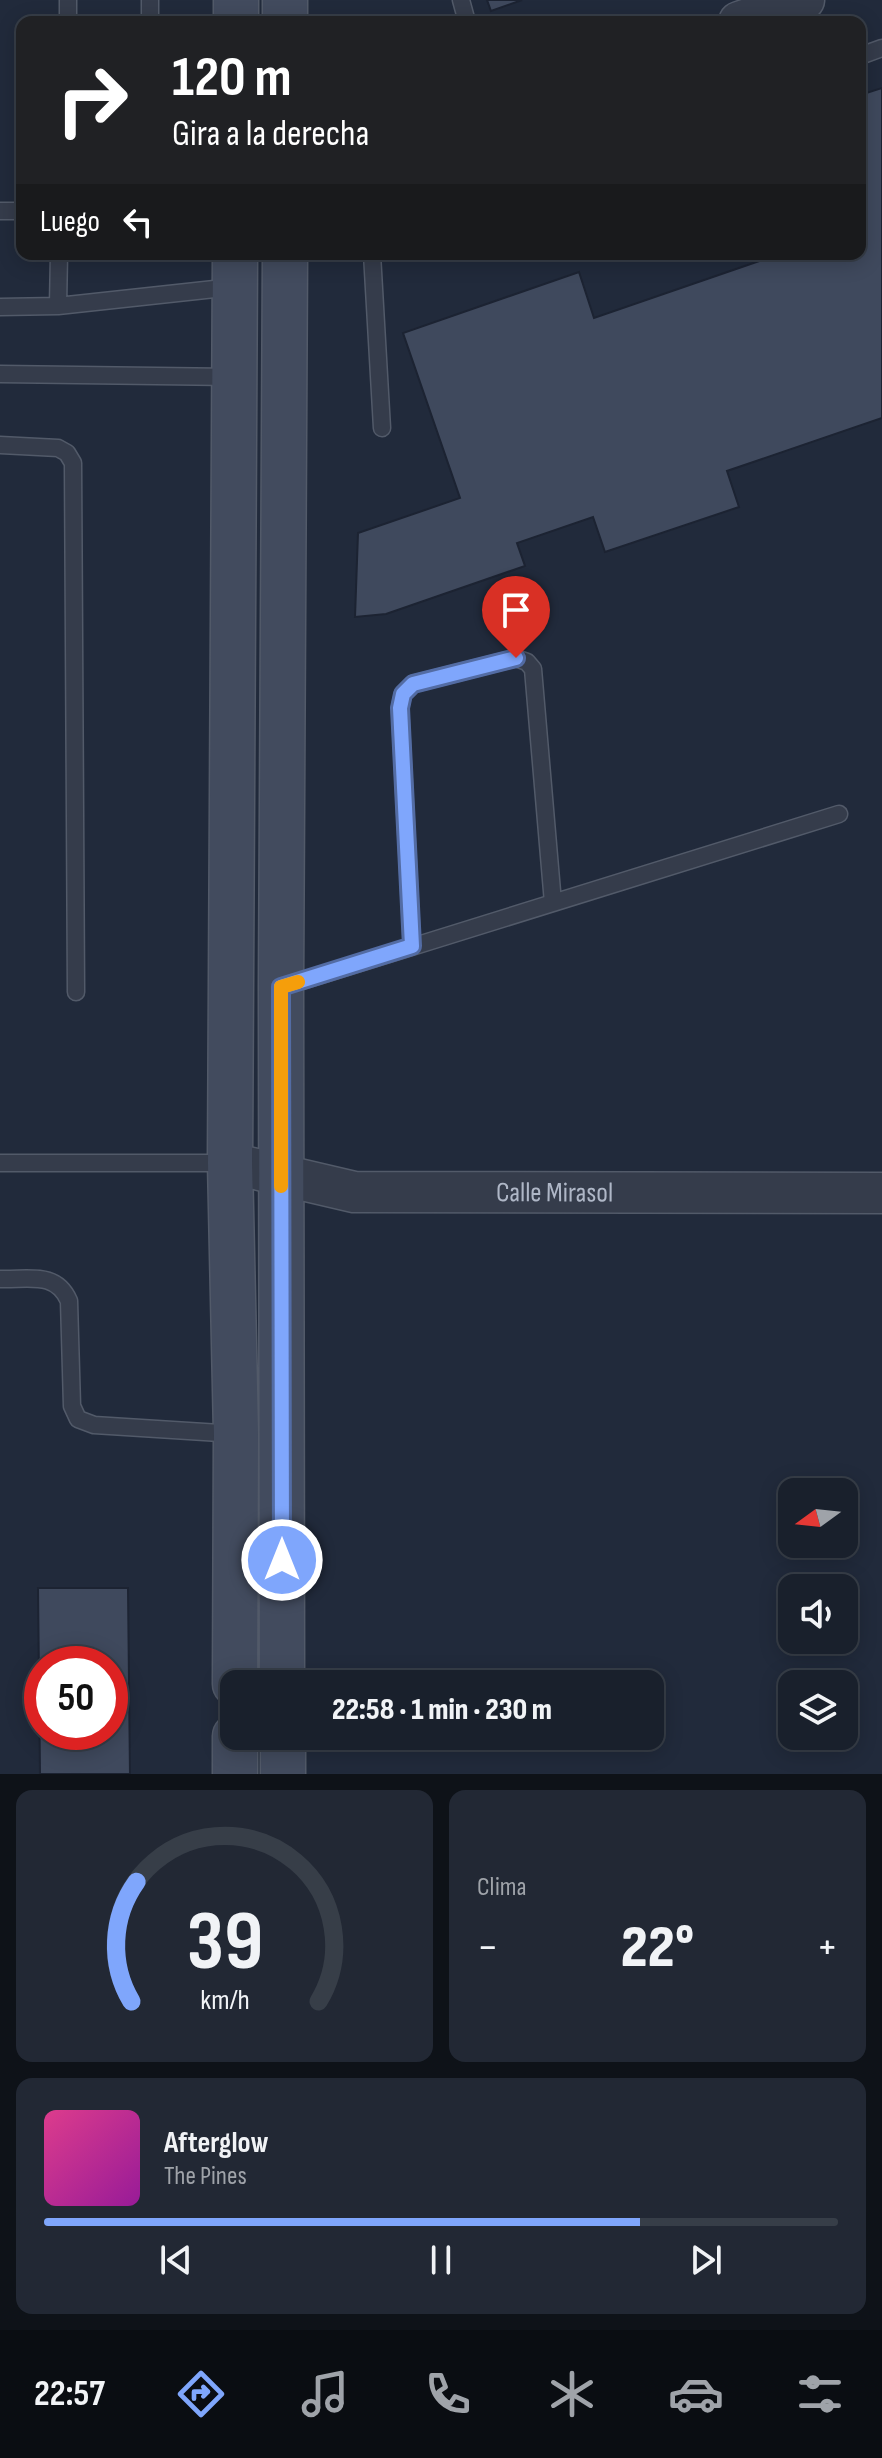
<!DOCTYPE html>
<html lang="es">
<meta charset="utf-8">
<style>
:root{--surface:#19202c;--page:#222834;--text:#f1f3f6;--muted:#9fa3a9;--line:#373e48;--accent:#7fa6fc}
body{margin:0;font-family:"Sofia Sans Condensed",sans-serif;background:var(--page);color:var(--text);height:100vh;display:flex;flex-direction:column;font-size:30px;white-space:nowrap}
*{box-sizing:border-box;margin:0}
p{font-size:26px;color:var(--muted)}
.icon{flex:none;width:44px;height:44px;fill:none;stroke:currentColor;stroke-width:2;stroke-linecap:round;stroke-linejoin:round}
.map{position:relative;height:1774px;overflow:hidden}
.side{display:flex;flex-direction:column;gap:16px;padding:16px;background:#0e1218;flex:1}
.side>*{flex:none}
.top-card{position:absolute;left:16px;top:16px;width:850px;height:244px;border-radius:16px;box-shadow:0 4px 20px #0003,0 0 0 2px var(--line);background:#202124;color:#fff;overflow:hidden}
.needle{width:52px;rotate:255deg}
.buttons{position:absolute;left:778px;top:1478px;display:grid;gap:16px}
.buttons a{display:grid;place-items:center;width:80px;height:80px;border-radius:16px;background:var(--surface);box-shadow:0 4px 20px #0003,0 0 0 2px var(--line);font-size:40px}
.speed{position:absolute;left:24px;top:1646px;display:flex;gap:16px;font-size:40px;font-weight:700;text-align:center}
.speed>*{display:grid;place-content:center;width:104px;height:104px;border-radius:50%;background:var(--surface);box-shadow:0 4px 20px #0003,0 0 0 2px var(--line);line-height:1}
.speed .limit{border:12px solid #d22;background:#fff;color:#111}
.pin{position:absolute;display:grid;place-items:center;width:68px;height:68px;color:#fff;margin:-82px -34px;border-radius:50% 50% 50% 0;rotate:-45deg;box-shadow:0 0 8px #0007}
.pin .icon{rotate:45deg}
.me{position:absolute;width:88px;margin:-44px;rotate:0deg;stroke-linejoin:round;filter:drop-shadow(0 0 6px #0008)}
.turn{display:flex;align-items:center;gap:28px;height:168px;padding:0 24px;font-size:36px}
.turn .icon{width:104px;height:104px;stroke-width:2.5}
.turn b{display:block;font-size:56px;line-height:68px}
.then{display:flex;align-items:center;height:76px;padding:0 24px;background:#0003;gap:16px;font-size:30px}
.big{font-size:60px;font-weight:800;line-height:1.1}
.side .widget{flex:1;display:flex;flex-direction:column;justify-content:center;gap:12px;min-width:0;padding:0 28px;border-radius:16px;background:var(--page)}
.side .dial{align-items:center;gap:0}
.dial svg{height:208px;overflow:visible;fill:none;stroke:var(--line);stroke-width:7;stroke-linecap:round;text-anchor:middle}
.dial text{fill:var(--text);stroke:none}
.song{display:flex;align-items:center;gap:24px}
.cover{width:96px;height:96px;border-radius:12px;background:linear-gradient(135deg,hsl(330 70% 55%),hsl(300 70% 35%))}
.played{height:8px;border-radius:4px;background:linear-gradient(90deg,var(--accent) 75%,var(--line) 75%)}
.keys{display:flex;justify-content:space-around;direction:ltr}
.heat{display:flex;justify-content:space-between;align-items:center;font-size:44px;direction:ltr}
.side .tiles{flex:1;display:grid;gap:16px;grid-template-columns:1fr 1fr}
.widget:last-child{grid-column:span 2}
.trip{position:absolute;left:220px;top:1670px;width:444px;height:80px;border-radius:16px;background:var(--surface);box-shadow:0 4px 20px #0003,0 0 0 2px var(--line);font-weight:800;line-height:80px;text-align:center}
.tabs{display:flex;height:128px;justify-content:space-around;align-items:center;background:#0a0d12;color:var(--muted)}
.tabs .icon{width:56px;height:56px}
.tabs .on{color:var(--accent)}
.tabs b{font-size:36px;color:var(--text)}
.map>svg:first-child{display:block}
.building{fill:#3f495d;stroke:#1c2332;stroke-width:2;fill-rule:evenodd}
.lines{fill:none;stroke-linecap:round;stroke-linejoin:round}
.service-casing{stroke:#525a69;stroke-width:19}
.tertiary-casing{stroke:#525a69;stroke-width:43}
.secondary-casing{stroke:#525a69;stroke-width:47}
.service{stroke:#353c4b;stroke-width:16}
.tertiary{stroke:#353c4b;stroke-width:40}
.secondary{stroke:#424b5e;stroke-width:44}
.route-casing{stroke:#536ca4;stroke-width:20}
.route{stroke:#7fa6fc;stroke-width:14}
.slow{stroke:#f59e0b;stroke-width:14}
.labels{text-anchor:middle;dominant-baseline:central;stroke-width:8;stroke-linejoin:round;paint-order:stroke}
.street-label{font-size:28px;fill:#afb7c7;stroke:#1a2130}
</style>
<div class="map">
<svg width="882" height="1774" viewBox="0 0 882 1774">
<rect width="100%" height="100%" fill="#212a3b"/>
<path class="building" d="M487,0H522L491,11Z
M882,88V418L727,471L739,507L605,552L593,517L517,543L525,566L386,614L355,617L358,533L460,498L403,333L579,272L594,318L771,257V254H860V95Z
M38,1588H128L130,1774H40ZM42,1664H110V1732H42Z"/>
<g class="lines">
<g class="service-casing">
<path id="service" d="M150,0V22
M461,0L467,22
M68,22V0
M860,56L882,48
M0,211H22
M372,254L382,428
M58,306L59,254
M0,307L58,306L233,287
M0,374L234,377
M0,445L58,448L67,453L73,463L76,992
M412,946L400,708L403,694L413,684L516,658L527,662L533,669L553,903
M283,987L839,814
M0,1163H230
M0,1279C29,1280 56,1271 69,1301L72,1406L78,1419L94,1425L236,1434"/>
</g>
<g class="tertiary-casing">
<g id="tertiary">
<path d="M739,22L804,0"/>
<path id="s1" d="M230,1163L354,1192L882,1193"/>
</g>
</g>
<g class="secondary-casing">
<path id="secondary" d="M285,0V22
M236,22V0
M235,1684L236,1434L230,1163L235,254
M282,1684L281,987L285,254
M283,1736V1774
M235,1774V1736"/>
</g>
<use href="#service" class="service"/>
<use href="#tertiary" class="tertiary"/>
<use href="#secondary" class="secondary"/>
</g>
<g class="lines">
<g class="route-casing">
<path id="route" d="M282,1560L281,987L412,946L400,708L403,694L413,684L516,658"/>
</g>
<use href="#route" class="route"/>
<path class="slow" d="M281,1186V987L298,982"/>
</g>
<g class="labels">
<g class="street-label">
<text stroke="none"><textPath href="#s1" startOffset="328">Calle Mirasol</textPath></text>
</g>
</g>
</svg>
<div class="buttons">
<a><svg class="needle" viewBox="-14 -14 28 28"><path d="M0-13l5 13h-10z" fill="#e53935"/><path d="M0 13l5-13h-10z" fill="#9fa3a9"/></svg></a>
<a><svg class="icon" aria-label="sound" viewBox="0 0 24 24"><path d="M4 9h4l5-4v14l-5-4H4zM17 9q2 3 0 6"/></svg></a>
<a><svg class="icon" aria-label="layers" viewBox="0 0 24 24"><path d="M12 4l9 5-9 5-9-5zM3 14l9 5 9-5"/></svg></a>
</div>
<div class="speed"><div class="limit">50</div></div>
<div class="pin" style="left:516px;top:658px;background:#d93025"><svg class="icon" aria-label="arrive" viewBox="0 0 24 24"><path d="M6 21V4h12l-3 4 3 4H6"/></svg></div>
<svg class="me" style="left:282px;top:1560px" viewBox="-20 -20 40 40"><circle r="17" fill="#7fa6fc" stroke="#fff" stroke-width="3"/><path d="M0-11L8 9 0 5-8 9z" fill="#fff"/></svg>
<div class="trip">22:58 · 1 min · 230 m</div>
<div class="top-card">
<div class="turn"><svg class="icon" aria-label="right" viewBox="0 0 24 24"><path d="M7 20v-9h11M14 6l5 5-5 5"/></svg><div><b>120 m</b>Gira a la derecha</div></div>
<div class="then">Luego<svg class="icon" aria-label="left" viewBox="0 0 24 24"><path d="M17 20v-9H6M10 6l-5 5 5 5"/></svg></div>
</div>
</div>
<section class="side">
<div class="tiles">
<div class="widget dial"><svg viewBox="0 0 100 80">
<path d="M14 69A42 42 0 1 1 86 69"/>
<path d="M14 69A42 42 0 0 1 16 23" stroke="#7fa6fc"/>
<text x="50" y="56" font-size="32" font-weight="700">39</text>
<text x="50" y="72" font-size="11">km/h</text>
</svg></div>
<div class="widget"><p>Clima</p>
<div class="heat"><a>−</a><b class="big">22°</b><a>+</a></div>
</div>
<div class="widget">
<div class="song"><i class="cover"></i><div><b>Afterglow</b><p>The Pines</p></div></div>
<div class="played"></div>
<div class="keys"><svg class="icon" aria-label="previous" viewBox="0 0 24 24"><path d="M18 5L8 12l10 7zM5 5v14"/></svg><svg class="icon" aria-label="pause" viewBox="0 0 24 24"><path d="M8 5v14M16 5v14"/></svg><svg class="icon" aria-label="next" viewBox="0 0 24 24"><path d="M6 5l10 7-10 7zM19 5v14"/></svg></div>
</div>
</div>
</section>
<nav class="tabs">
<b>22:57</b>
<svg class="icon on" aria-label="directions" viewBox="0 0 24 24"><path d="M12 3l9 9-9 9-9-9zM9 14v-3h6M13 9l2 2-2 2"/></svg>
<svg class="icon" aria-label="music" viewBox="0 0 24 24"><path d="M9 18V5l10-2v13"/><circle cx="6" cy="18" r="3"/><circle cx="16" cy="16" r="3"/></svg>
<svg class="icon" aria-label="phone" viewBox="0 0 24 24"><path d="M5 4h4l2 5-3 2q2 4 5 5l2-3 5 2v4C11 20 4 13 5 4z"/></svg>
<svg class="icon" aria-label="climate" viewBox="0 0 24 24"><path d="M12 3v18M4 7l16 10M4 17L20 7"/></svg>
<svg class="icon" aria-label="car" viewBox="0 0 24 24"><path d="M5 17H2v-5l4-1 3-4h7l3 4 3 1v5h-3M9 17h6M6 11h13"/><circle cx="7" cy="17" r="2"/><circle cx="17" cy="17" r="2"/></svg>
<svg class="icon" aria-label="filters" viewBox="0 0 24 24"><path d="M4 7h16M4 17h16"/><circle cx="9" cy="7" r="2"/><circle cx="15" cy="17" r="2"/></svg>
</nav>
